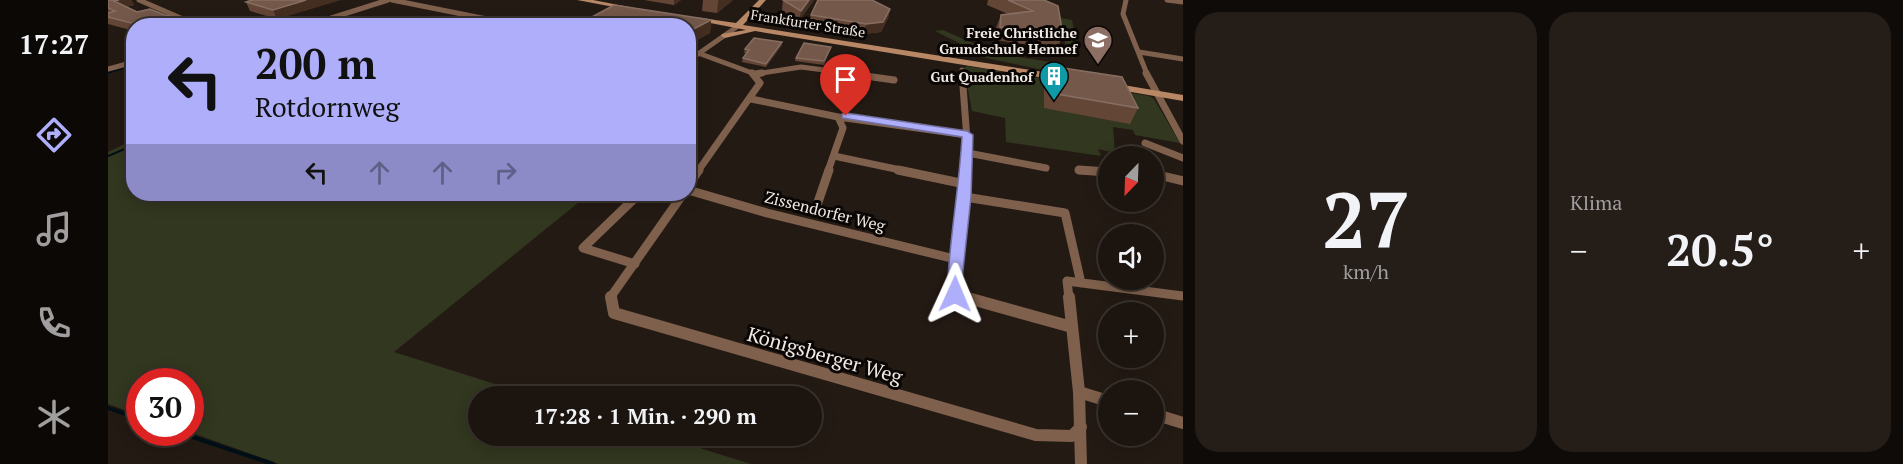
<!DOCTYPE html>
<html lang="de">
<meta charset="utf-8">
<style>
:root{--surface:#1b140f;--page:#241d18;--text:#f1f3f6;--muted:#a09e9e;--line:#39332f;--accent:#afaefa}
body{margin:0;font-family:"PT Serif",serif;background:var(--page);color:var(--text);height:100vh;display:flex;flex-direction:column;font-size:22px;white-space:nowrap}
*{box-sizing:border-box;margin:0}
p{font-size:20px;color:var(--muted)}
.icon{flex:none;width:33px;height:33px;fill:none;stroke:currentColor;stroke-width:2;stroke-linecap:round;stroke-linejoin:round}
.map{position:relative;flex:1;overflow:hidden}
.side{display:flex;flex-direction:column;gap:12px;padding:12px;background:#0f0b08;width:720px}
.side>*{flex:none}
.hud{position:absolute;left:18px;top:18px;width:570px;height:183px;border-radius:24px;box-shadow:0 3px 15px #0003,0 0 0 2px var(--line);background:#afaefa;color:#111;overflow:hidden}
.needle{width:39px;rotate:203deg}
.tools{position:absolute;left:990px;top:146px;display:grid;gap:12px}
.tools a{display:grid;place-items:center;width:66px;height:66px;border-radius:50%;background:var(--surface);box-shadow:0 3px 15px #0003,0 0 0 2px var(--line);font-size:30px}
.speed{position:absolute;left:18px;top:368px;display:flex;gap:12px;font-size:30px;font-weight:700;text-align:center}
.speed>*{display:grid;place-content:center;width:78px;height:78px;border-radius:50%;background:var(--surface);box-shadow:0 3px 15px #0003,0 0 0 2px var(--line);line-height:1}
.speed .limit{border:9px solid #d22;background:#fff;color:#111}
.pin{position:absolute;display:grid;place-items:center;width:51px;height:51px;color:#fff;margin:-62px -26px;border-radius:50% 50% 50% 0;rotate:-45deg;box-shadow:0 0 6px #0007}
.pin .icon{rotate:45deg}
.me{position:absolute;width:66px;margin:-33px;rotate:1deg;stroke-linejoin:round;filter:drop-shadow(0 0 4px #0008)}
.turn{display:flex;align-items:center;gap:21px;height:126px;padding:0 30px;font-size:27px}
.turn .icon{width:78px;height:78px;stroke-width:2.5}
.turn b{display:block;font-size:42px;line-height:51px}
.lanes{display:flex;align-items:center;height:57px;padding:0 30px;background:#0003;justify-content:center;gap:30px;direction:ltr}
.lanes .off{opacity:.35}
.big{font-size:45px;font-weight:800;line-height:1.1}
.side .card{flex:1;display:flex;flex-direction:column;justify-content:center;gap:9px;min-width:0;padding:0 21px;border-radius:24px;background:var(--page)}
.side .dial{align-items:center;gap:0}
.dial b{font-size:78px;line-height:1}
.heat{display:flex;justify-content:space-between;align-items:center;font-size:33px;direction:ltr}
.side .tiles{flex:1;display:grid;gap:12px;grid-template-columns:repeat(2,1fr)}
.trip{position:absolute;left:360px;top:386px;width:354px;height:60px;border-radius:30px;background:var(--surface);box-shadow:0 3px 15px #0003,0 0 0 2px var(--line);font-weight:800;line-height:60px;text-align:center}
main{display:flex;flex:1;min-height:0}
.dock{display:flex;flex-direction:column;width:108px;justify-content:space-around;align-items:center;background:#0b0806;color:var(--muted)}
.dock .icon{width:42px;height:42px}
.dock .on{color:var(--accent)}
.dock b{font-size:27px;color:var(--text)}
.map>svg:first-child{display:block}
.green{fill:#32371f}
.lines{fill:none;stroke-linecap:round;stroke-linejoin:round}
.stream-far2{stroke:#000f16;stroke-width:1.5}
.stream-far1{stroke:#000f16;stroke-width:2}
.stream{stroke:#000f16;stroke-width:4}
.street-far3{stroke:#7f604c;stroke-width:5}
.street-far2{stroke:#7f604c;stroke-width:7}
.street-far1{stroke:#7f604c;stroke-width:9}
.street{stroke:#7f604c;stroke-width:12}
.secondary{fill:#b88765;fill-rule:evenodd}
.wall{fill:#644637}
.shaded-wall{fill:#442d21}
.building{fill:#74584a;stroke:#876e62;stroke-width:1.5}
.route{fill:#afaefa;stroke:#7271a2;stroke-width:1.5}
.labels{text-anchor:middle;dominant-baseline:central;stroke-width:6;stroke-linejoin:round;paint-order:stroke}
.far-street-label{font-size:14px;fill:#f0e9e5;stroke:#0a0604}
.far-poi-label{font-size:14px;font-weight:bold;fill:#f0e9e5;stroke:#0a0604;text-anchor:end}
.street-label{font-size:16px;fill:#f0e9e5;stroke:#0a0604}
.near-street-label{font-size:20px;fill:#f0e9e5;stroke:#0a0604}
</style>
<main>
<nav class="dock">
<b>17:27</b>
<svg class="icon on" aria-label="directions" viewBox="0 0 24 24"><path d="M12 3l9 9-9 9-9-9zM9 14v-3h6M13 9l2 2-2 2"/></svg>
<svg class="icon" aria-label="music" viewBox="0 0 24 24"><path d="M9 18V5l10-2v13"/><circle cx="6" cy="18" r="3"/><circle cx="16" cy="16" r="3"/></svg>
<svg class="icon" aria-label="phone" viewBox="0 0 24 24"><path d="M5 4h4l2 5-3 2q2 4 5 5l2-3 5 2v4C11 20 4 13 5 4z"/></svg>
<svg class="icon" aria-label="climate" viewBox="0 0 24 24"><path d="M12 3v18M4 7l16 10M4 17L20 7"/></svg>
</nav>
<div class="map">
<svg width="1075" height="464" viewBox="0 0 1075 464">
<rect width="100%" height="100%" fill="#241a14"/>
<path class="green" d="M952,18L964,20L970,50L958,48Z
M835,30L887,53L949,63V73L873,57L867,51L827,31Z
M859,66L1041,96L1046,99L1072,143L1027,135L1025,130L1005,127L1007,153L990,149L993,156L898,142L897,118L864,111L856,68Z
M25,140L26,194H481L286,352L425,396H370V435H550L643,464H171L82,432V381H32L31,415L0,404V152Z"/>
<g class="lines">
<path class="stream-far2" d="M188,26L221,16
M0,73L26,65"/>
<path class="stream-far1" d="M0,156L26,145"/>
<path class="stream" d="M0,408L32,419
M70,432L165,464"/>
<path class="street-far3" d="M31,0L75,19L101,26
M284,0L414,26
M1018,0L1015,14L1039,74
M1059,0L1075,2
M198,26L280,0
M1031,52L1075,59
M580,53H590L647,74
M580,61L630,26
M0,69L26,62
M854,70V74
M647,74L693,67L747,74"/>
<path class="street-far2" d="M736,73L786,80
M854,73L860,153L858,171
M1038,73L1075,141
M647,74L654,73
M643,99L730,117L859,135
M1037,143L1075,158
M860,153L938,168
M726,156L797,171
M971,170L989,171
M590,171L652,83L644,73
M720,171L735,128L730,117"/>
<path class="street-far1" d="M790,170L857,184
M858,170L847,259V294L862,298
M971,170L1000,172
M1046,174L1075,181
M580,185L591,170
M580,190L659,213L847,259
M857,197L957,213L973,283
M708,208L721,170
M527,264L475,248L531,194
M502,298L575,194
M961,298L959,281L1075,296"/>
<path class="street" d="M503,297L506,313L928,435L964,436L973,427
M856,297L964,327
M961,297L971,392L973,464
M971,392L1000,401
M1046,414L1075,423"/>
<path class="secondary" d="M469,0H485L526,8L522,10Z
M651,0H658L635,25L955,75L960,78L955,81L647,31L617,38L613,36L614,34L638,30L582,19L586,17L628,23Z
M1003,83L1075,95V101L1000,88L998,86Z"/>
</g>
<path class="wall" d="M0,0H23L26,5L18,7L29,12L57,15L98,24V26H26V31L0,24Z
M144,0H232L169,19L142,11L138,2Z
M536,0H573L566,5Z
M595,0H625L609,13L594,11Z
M675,0H706L691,21L674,10Z
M880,0H936L955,35L949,49L887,40L888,28L893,15L900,14L879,5Z
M506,5L603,20L602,33L580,45V26H484V17Z
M782,9L780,18L773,32L756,34L701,25L703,15Z
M674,42V45L658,67L634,62L635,58L639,53H636L637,49Z
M722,50L716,65L687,61L688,58Z
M942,66L1030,108L1022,124L936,108V80Z"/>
<path class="shaded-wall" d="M11,0H23L26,5L10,9L6,1Z
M198,0H232L169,19L165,10Z
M566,0H573L566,5Z
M611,0H625L609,13L610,1Z
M701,0H706L691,21L693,11Z
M782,9L780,18L773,32L756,34L758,24Z
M603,20L602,33L580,45V32Z
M674,42V45L658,67V64Z"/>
<path class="building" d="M0,0H11L6,1L29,12L42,9L57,15L98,24L94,26H35L0,17V13L7,11L0,8Z
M144,0H198L165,10L138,2Z
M675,0H701L693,11Z
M710,0H764L782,9L775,22L758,24L703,15Z
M900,0H936L950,6L955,35L892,27L893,15L925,11Z
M506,5L603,20L580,32V26H536L484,17Z
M646,38L674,42L658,64L635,58L641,50L637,49Z
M696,43L723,47L716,61L688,58Z
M942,66L1014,77L1030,108L943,93Z"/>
<path class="route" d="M738,113L859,131L865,135L863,197L852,298L847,299L839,294C841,241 851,190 854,137L734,118V114Z"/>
<defs>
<g id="school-pin" transform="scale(1.5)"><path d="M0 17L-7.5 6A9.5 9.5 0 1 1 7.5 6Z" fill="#8d6e63" stroke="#0a0604"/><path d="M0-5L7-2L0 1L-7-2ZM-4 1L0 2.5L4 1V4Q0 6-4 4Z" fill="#fff"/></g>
<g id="building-pin" transform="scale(1.5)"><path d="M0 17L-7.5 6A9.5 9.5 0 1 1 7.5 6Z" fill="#0f9aa8" stroke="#0a0604"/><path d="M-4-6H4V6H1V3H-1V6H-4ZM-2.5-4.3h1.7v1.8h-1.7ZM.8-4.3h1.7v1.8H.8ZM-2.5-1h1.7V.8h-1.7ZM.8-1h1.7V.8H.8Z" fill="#fff"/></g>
</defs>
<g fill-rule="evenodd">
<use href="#school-pin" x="990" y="40"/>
<use href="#building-pin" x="946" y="76"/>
</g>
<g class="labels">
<g class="far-street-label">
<text transform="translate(700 23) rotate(9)">Frankfurter Straße</text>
</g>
<g class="far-poi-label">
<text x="969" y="32">Freie Christliche<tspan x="969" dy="16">Grundschule Hennef</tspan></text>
<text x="925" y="76">Gut Quadenhof</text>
</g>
<g class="street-label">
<text transform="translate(717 211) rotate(14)">Zissendorfer Weg</text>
</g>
<g class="near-street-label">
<text transform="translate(717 355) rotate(16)">Königsberger Weg</text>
</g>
</g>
</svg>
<div class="tools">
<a><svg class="needle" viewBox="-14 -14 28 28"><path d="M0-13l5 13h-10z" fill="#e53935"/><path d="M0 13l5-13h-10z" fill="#a09e9e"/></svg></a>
<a><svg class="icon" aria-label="sound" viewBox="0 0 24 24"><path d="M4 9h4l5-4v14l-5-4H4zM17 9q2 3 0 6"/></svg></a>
<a>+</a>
<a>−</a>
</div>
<div class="speed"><div class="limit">30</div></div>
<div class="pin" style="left:738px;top:116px;background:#d93025"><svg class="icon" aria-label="arrive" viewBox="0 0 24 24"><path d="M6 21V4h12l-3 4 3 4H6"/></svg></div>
<svg class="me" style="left:847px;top:294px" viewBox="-20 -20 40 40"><path d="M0-17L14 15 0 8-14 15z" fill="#afaefa" stroke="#fff" stroke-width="4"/></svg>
<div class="trip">17:28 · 1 Min. · 290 m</div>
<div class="hud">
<div class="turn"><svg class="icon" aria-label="left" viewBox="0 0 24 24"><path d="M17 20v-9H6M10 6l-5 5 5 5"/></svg><div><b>200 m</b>Rotdornweg</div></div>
<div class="lanes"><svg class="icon" aria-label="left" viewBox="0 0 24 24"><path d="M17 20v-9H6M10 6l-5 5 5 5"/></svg><svg class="icon off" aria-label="ahead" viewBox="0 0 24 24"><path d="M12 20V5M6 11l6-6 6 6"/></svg><svg class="icon off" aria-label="ahead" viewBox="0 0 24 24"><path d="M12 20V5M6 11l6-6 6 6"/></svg><svg class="icon off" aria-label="right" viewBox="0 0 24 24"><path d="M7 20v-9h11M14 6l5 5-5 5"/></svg></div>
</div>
</div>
<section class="side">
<div class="tiles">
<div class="card dial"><b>27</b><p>km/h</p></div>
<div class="card"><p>Klima</p>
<div class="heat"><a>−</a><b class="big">20.5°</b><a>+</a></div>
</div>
</div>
</section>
</main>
